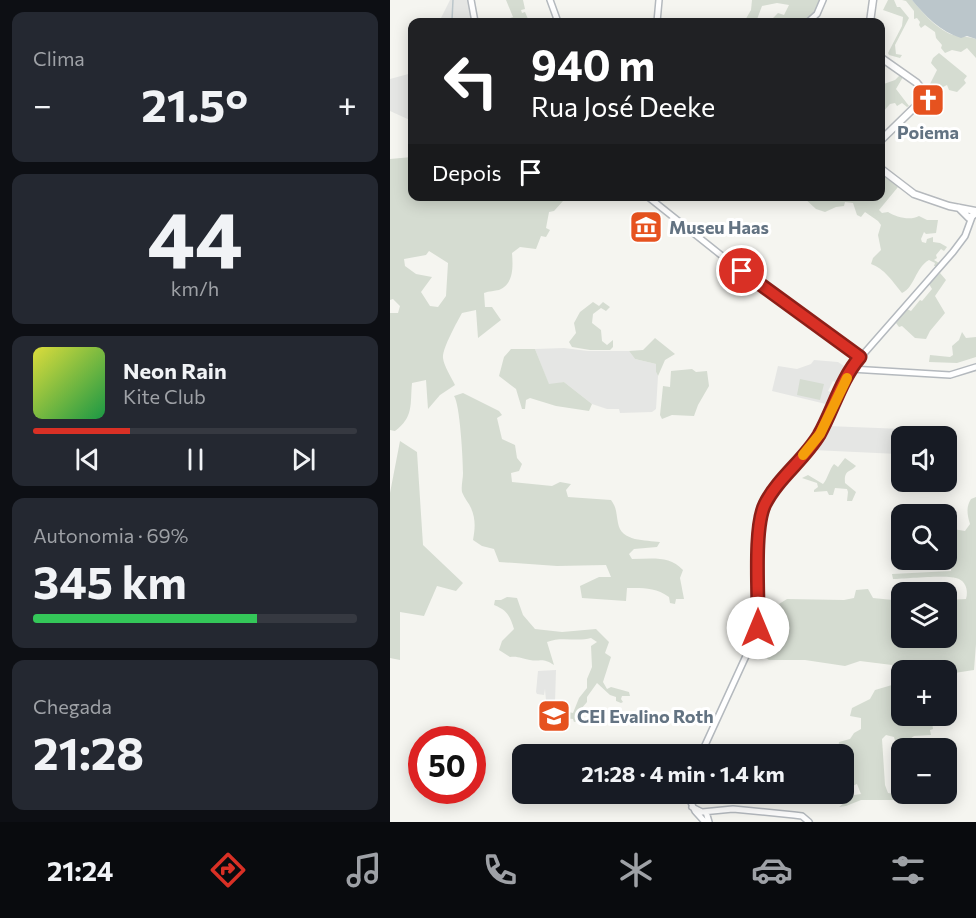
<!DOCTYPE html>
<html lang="pt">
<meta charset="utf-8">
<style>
:root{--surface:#171b24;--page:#242831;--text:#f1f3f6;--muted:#9ea1a6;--line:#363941;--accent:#d93025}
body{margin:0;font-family:Commissioner,sans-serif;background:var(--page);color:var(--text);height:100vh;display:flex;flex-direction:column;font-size:22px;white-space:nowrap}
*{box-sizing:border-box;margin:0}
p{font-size:20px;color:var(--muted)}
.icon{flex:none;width:33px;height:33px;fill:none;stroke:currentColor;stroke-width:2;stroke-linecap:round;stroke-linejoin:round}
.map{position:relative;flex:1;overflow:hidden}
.sheet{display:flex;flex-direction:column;gap:12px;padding:12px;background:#0d0f14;width:390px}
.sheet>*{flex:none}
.guide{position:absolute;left:18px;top:18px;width:477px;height:183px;border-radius:12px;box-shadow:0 3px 15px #0003;background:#202124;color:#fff;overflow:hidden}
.fabs{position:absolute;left:501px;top:426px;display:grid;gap:12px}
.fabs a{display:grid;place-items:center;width:66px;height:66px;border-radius:12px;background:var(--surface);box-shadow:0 3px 15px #0003;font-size:30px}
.speed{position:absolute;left:18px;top:726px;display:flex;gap:12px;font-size:30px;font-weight:700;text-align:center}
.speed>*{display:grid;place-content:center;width:78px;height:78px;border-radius:50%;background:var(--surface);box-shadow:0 3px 15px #0003;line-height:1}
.speed .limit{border:9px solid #d22;background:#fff;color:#111}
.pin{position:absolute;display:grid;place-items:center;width:51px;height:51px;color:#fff;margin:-26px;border:3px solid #fff;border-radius:50%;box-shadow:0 2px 6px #0007}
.me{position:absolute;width:66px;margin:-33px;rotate:0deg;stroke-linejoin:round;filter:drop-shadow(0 0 4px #0008)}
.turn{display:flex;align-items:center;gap:21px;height:126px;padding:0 24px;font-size:27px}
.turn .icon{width:78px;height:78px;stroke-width:2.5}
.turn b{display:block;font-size:42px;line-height:51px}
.then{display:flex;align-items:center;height:57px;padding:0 24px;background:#0003;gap:12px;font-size:22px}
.big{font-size:45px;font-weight:700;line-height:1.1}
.sheet .card{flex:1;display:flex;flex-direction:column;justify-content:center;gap:9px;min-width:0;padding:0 21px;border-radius:12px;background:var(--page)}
.sheet .dial{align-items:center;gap:0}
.dial b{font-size:78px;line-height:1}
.song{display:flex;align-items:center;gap:18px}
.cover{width:72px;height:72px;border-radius:9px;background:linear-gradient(135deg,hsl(60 70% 55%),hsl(140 70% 35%))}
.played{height:6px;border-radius:3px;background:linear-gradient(90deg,var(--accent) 30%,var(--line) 30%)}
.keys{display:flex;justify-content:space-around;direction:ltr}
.heat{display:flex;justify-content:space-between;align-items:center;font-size:33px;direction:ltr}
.charge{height:9px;border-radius:4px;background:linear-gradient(90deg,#34c759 69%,var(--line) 0)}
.trip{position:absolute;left:122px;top:744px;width:342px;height:60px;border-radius:12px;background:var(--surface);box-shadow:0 3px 15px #0003;font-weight:700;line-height:60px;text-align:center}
.menu{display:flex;height:96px;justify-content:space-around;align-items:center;background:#090b0e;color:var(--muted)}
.menu .icon{width:42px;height:42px}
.menu .on{color:var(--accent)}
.menu b{font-size:27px;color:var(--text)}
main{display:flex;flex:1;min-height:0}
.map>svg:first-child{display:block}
.built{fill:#e5e6e4}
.green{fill:#d5dcd1;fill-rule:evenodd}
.water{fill:#bbc6cb}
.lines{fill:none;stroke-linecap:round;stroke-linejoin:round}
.stream{stroke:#bbc6cb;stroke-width:1.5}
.secondary-casing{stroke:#b4b9be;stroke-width:8}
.primary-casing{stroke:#b5b9bd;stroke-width:9}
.secondary{stroke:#fff;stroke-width:5}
.primary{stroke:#fff;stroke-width:6}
.route-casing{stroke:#8d1f18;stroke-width:15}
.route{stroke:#d93025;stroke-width:10}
.slow{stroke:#f59e0b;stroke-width:10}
.labels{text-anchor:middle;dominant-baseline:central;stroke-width:6;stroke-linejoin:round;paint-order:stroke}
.poi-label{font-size:18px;font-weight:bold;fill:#637382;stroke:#fff;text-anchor:start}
</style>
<main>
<section class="sheet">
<div class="card"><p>Clima</p>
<div class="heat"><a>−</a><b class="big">21.5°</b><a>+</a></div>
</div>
<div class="card dial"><b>44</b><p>km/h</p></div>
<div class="card">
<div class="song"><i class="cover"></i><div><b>Neon Rain</b><p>Kite Club</p></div></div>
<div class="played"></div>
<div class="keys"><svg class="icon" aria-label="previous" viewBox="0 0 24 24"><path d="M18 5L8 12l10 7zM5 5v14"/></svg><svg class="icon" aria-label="pause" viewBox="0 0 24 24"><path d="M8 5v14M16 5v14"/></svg><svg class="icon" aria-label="next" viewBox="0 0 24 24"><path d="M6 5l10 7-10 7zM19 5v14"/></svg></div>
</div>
<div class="card"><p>Autonomia · 69%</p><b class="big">345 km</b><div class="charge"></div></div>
<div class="card"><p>Chegada</p><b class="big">21:28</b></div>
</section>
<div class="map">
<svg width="586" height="822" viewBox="0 0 586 822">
<rect width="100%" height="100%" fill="#f5f5f0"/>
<path class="built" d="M60,0H78L83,22H49Z
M22,73V121L0,111V79Z
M174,348L198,351H239L245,359L266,364V372L268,376L266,409L262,412L230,413L229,409H217L202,404L174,382L159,385L145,349Z
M424,360L448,362L457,368L450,384L443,381L438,391L446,394L440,405L382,391L388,366L407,369L421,364Z
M437,426L513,429L508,454L423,450Z
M166,670L165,703L158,702L156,701L155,689L154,695L147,694L146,692L148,671Z"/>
<path class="green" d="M116,0H133L135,9L131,10L132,13L135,12L138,19L153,22H109L123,17Z
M362,0H430C420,29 405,22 379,22L388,13L394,15L399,5L387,3L372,6L366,22H354L361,10Z
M498,0H504L507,7H510L519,18L505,45L506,54L512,55L510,58L499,55L498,53L512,26L513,17L493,10Z
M512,0H522C532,12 544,26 558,33C565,37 577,36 586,39V58L577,48L571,52L562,50L555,53L551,48L552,45L546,38L545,32L535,25L531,28L529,25L530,22L527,18L524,19V11L516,1Z
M549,53L577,76L574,80L576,83L567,92L559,90L557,85L541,93L539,86L547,70L541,63L543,58Z
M510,75L513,77L506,89L519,106L517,107L512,103L507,106L505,103L500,104L493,112L491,109V85L505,80Z
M22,157V196H150L155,198L156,197H167L173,201L164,211L159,212L156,228L160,230L156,237L151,236L146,249L130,247L122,253C123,266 124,284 109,290C105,291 99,291 94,293L95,307H102L111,320L88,338L86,310L72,313C67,322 52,349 53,358C54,366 61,377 65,385L50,395L38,409L36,380L22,383C20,404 24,417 5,431L0,430V313H8L10,306L3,299L0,300V159ZM39,251L58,263L56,296L48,307L40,306L31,292L42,277L26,274L15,266L14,259L36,255Z
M491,173L508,187L489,210L492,213L498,212C506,217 520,221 529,216L537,220H548L546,233L536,234L534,232L531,239L532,242L536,243L537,239L543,237V242L550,243L557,247L554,251L551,249L546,255L547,258L544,260L549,263L548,266H544L545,263L539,260C525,268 525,287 512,293C503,282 494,268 481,264L483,258L491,250L488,235L491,225L488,221L475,212L471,217L467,215L463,203L455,202L454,206L446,207L435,212L426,209L413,197L490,196Z
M550,273L556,280L545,296L555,313L540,331L536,339L525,338L512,326L509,327L506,323L517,309L521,311L530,300L532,301L542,289L539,284Z
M203,302L209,306L213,302L220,307L216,311L211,308L203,314L202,323L211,330L212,341L217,345L223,340V347L220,350H200L182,347L179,342L186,333L184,323L190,312Z
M572,332L576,338L586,337V357L567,363L539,362L540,355L560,357L563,355L562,346L569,340Z
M265,338L285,354L275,360L268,376L266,372V364L245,359L239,351L253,350Z
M121,349H145L159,384L174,382L202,404L199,411L166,406L140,398L136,400L135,409H132L126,389L109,376L114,357Z
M302,369L306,372L317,371L319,386L308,405L304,416L282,415L272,419L270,415L273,386L280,387L281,371Z
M410,379L434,384L430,400L407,395Z
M73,393L109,411L112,415L107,418L112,439L125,445L127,458L132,464L129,471L121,473L122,482L162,486L170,482L181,484L176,490L178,497L221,500C227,508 226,513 228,523C231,542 256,540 270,542L267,547L244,549L239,554L242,559C261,559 279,555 293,570L290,578L294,599H286L285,604L280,603L279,597C265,587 253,588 237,588L236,601L192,598L190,586L209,577H221L216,565L167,566L109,562L104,549L92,546L83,540C85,529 86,519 81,508C79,503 74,498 72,492C71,486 73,479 73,473C73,460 70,404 64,396Z
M10,441L27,452L33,545L73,583L66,591L47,586L34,616L10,612V660L0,658V493Z
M455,458L466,466C460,473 454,469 455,483L466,492L462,501H457L458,492L457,489L445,488L443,495H439L437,491L424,492V490L428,487L427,483L412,478L418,475L433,484C438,478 439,470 444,464L448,467Z
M586,497V644L584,670L558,674L556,670H541L520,662L502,665L470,661L455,666L415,660H379L373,655C387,645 399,620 389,604L397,599L454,600L464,598L466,590L478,589L483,598L503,600L511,599L512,638H556L557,600L576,599C578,592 577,583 569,579C559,574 516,579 503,579L502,574L561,571L562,552L558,550L557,528L575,531L580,524C577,514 576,507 581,499Z
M117,597L127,598L133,615L145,629L172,632L206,629L219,642L215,653L221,657L213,682L217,689L221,687L239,692L240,696H232L231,699L233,702L231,703L226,701V697L220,695L207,683L197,697V702L186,715L187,721L184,722L183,719L174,718V711L183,713L189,698L197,688V679L202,667L201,646L207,642L201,638C187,642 171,636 157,642L164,665C152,657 151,662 140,660C132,659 129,656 120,657L109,650L112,641L124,629C120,616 117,610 104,605L105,600H111Z
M502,685L511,686L512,716H541L543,729L540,730L541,735L524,736L507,748L504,737L496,735L492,739L495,785L498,793L505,794V800H471L456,806L449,807L464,795L471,794L467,784L453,790V754H413L416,752L448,751L449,742L460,739L464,733L471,729V718L460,716L462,708L480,699L485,690Z"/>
<path class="water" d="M522,0H586V39L577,36L571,38C551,32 535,16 522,0Z"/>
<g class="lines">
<path class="stream" d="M62,20L63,0"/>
<g class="secondary-casing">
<path id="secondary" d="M81,0L85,22
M160,0L168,22
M267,22L269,0
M418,22L427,14L433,0
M257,196L366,283L470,357
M461,369L560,375L586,367
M311,754L367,632L370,526L375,504L426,440L463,366L563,252L575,236L582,217
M297,794L305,811L314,821
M302,807L312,812L343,809L404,815L412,816L419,822
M316,812L319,822"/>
</g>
<g class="primary-casing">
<path id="primary" d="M480,22L483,0
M490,57L527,83L531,88L533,96L530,102L490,141
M490,168L524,194L559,206L586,211
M569,208L579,218L586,213"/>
</g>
<use href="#secondary" class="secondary"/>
<use href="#primary" class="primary"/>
</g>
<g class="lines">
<g class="route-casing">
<path id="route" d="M352,271L470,357C451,379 443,410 429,435C414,460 388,478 375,504C363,528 369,598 368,628"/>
</g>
<use href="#route" class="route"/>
<path class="slow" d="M413,455L430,434L457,378"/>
</g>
<defs>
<g id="church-square" transform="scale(1.725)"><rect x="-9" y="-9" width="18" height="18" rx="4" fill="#e6521f" stroke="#fff"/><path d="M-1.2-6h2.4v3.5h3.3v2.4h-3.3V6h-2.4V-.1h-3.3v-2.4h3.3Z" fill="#fff"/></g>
<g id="museum-square" transform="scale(1.725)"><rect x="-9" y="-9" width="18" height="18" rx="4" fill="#e6521f" stroke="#fff"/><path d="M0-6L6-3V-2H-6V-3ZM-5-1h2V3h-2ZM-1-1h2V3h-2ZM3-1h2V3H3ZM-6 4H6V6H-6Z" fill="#fff"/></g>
<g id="school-square" transform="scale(1.725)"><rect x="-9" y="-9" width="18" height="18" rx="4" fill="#e6521f" stroke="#fff"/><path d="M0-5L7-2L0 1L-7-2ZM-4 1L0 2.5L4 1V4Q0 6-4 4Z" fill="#fff"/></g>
</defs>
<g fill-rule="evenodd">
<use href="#church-square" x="538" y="100"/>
<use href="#museum-square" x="256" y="227"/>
<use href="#school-square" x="164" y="716"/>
</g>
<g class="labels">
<g class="poi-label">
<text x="538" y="132" text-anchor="middle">Poiema</text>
<text x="279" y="227">Museu Haas</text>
<text x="187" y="716">CEI Evalino Roth</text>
</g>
</g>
</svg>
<div class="fabs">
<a><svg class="icon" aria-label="sound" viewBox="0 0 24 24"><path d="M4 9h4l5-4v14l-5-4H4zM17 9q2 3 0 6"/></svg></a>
<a><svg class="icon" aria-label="search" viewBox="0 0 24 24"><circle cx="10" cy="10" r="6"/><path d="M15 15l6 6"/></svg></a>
<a><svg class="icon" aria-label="layers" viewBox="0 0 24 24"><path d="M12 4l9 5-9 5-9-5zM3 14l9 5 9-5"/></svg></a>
<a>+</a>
<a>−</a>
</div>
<div class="speed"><div class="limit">50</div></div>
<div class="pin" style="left:352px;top:271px;background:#d93025"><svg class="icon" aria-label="arrive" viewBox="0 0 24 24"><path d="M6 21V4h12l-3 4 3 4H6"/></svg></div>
<svg class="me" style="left:368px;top:628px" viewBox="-20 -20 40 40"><circle r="19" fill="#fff"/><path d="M0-13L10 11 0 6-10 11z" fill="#d93025"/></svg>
<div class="trip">21:28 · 4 min · 1.4 km</div>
<div class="guide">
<div class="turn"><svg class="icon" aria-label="left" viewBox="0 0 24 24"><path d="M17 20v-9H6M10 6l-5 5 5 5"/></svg><div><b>940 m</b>Rua José Deeke</div></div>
<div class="then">Depois<svg class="icon" aria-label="arrive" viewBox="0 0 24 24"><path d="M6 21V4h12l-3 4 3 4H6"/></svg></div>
</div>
</div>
</main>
<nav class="menu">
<b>21:24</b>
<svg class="icon on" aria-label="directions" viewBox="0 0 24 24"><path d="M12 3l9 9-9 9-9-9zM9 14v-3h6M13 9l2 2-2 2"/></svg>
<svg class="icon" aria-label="music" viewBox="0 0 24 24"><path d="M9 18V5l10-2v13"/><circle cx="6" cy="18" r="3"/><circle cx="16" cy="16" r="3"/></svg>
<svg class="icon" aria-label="phone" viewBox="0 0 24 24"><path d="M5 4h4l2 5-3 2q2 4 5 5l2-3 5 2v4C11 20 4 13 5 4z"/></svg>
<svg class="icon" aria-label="climate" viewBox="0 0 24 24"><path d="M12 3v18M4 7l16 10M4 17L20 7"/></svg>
<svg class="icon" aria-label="car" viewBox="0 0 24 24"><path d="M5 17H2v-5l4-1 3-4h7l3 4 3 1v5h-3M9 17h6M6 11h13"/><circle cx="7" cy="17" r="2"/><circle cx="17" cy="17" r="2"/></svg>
<svg class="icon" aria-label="filters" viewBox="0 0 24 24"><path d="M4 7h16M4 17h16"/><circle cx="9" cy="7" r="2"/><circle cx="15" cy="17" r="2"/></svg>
</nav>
